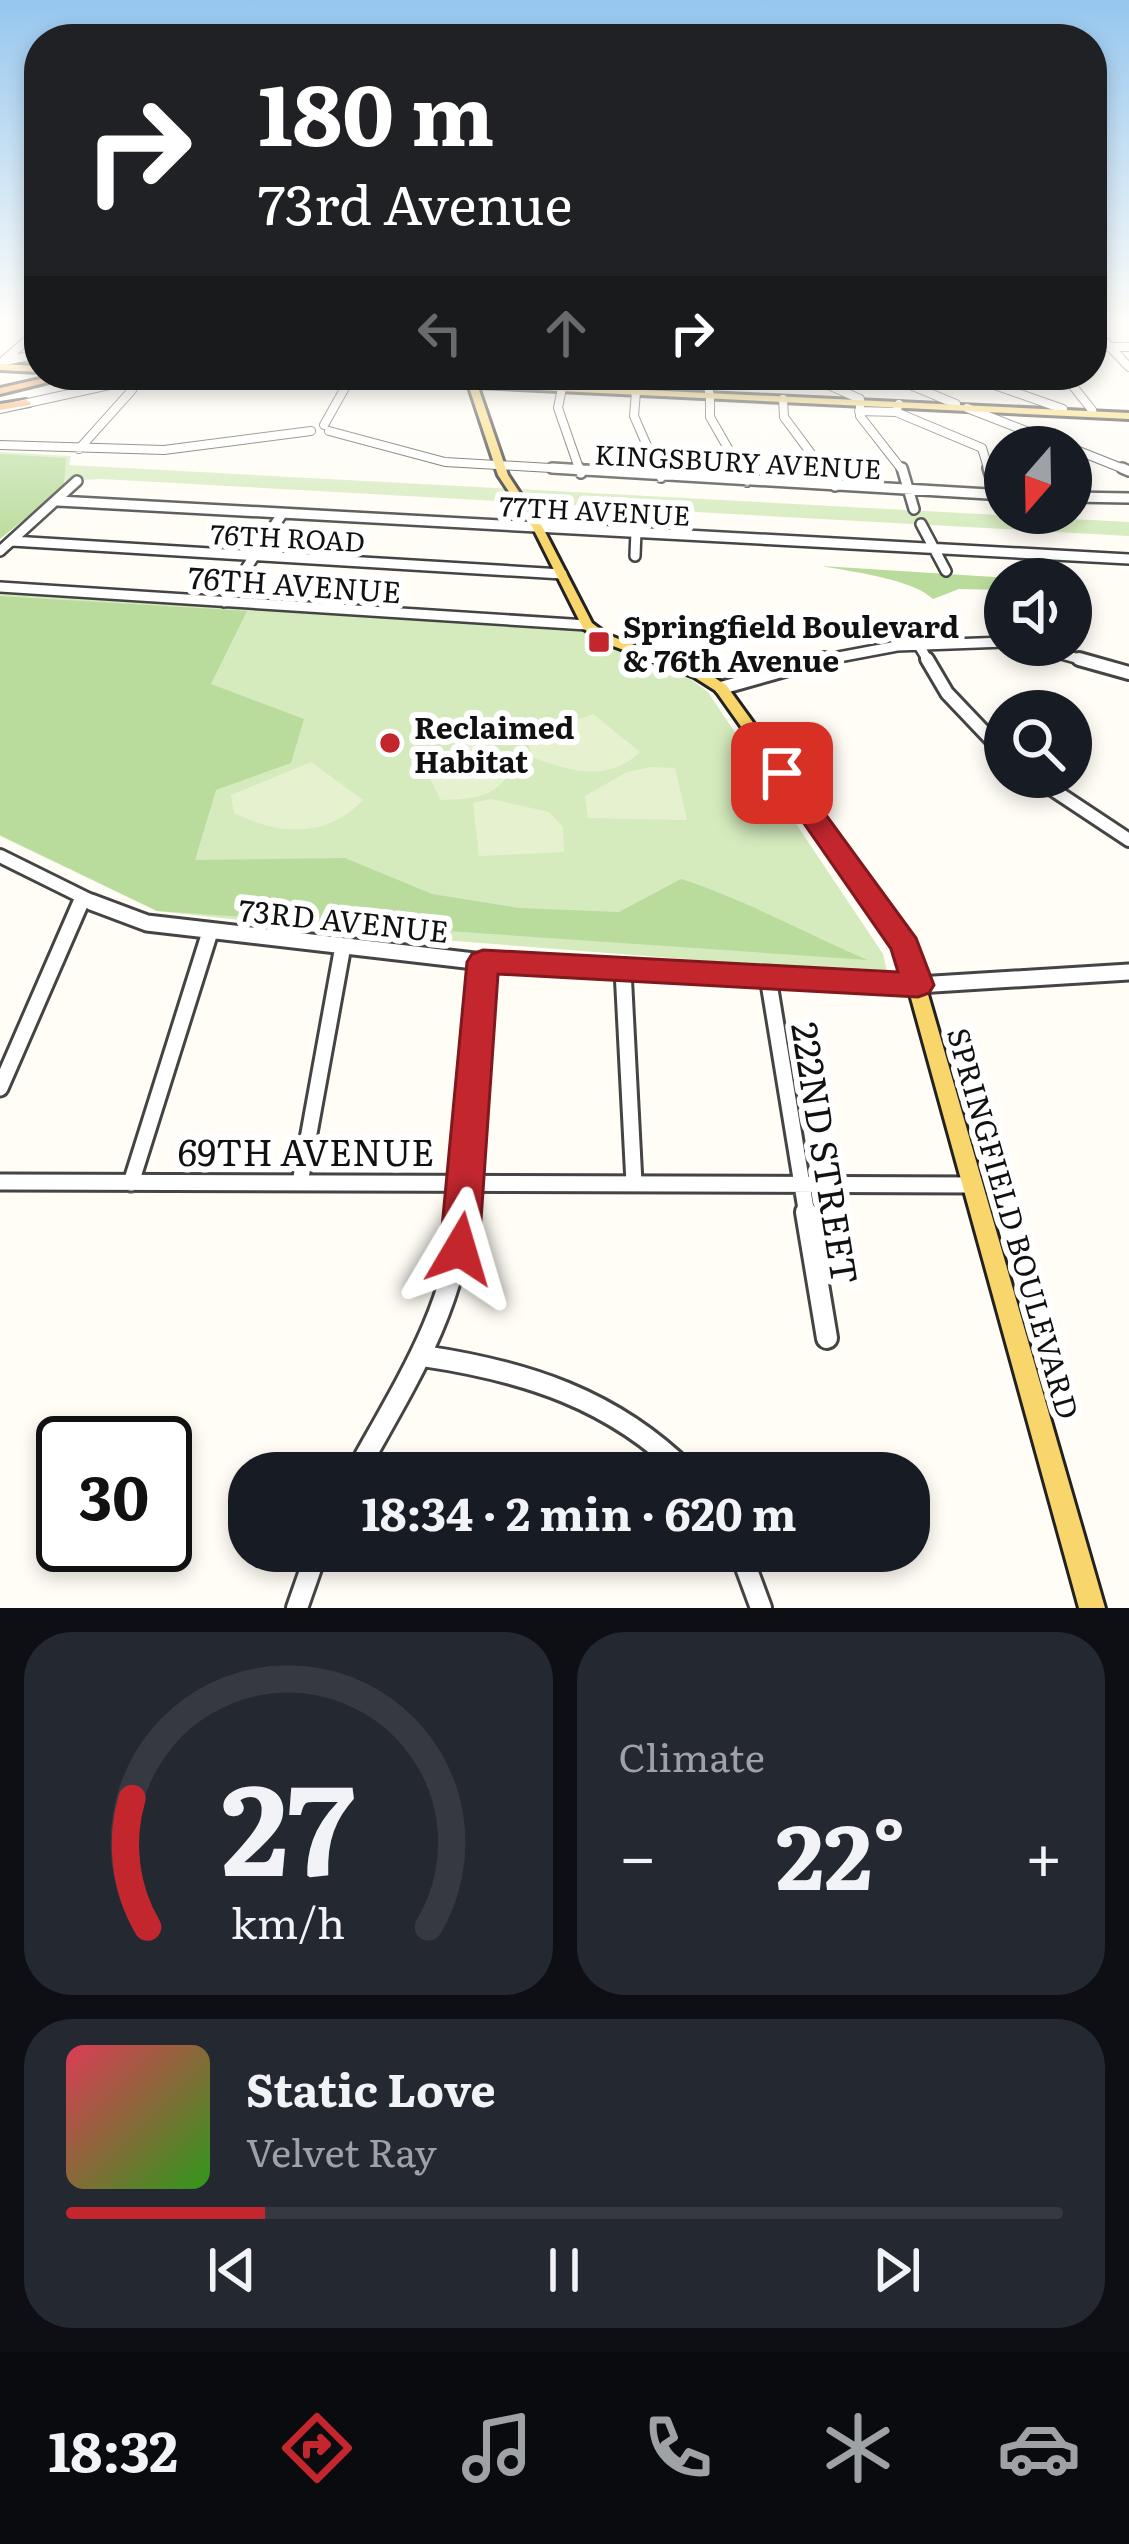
<!DOCTYPE html>
<meta charset="utf-8">
<style>
:root{--surface:#171b24;--page:#242831;--text:#f1f3f6;--muted:#9ea1a6;--line:#363941;--accent:#c4262e}
body{margin:0;font-family:Literata,serif;background:var(--page);color:var(--text);height:100vh;display:flex;flex-direction:column;font-size:45px;white-space:nowrap}
*{box-sizing:border-box;margin:0}
p{font-size:39px;color:var(--muted)}
.icon{flex:none;width:66px;height:66px;fill:none;stroke:currentColor;stroke-width:2;stroke-linecap:round;stroke-linejoin:round}
.map{position:relative;height:1608px;overflow:hidden}
.sheet{display:flex;flex-direction:column;gap:24px;padding:24px;background:#0d0f14;flex:1}
.sheet>*{flex:none}
.top-card{position:absolute;left:24px;top:24px;width:1083px;height:366px;border-radius:48px;box-shadow:0 6px 18px #0003;background:#202124;color:#fff;overflow:hidden}
.needle{width:78px;rotate:200deg}
.controls{position:absolute;left:984px;top:426px;display:grid;gap:24px}
.controls a{display:grid;place-items:center;width:108px;height:108px;border-radius:50%;background:var(--surface);box-shadow:0 6px 18px #0003;font-size:60px}
.speed{position:absolute;left:36px;top:1416px;display:flex;gap:24px;font-size:60px;font-weight:700;text-align:center}
.speed>*{display:grid;place-content:center;width:156px;height:156px;border-radius:50%;background:var(--surface);box-shadow:0 6px 18px #0003;line-height:1}
.speed .limit{border:6px solid #111;border-radius:18px;background:#fff;color:#111}
.pin{position:absolute;display:grid;place-items:center;width:102px;height:102px;color:#fff;margin:-51px;border-radius:24px;box-shadow:0 6px 18px #0006}
.me{position:absolute;width:132px;margin:-66px;rotate:7deg;stroke-linejoin:round;filter:drop-shadow(0 0 9px #0008)}
.turn{display:flex;align-items:center;gap:42px;height:252px;padding:0 36px;font-size:54px}
.turn .icon{width:156px;height:156px;stroke-width:2.5}
.turn b{display:block;font-size:84px;line-height:102px}
.lanes{display:flex;align-items:center;height:114px;padding:0 36px;background:#0003;justify-content:center;gap:60px;direction:ltr}
.lanes .off{opacity:.35}
.big{font-size:90px;font-weight:700;line-height:1.1}
.sheet .tile{flex:1;display:flex;flex-direction:column;justify-content:center;gap:18px;min-width:0;padding:0 42px;border-radius:48px;background:var(--page)}
.sheet .dial{align-items:center;gap:0}
.dial svg{height:312px;overflow:visible;fill:none;stroke:var(--line);stroke-width:7;stroke-linecap:round;text-anchor:middle}
.dial text{fill:var(--text);stroke:none}
.song{display:flex;align-items:center;gap:36px}
.cover{width:144px;height:144px;border-radius:18px;background:linear-gradient(135deg,hsl(350 70% 55%),hsl(110 70% 35%))}
.played{height:12px;border-radius:6px;background:linear-gradient(90deg,var(--accent) 20%,var(--line) 20%)}
.keys{display:flex;justify-content:space-around;direction:ltr}
.heat{display:flex;justify-content:space-between;align-items:center;font-size:66px;direction:ltr}
.sheet .tiles{flex:1;display:grid;gap:24px;grid-template-columns:1fr 1fr}
.tile:last-child{grid-column:span 2}
.trip{position:absolute;left:228px;top:1452px;width:702px;height:120px;border-radius:48px;background:var(--surface);box-shadow:0 6px 18px #0003;font-weight:700;line-height:120px;text-align:center}
.dock{display:flex;height:192px;justify-content:space-around;align-items:center;background:#090b0e;color:var(--muted)}
.dock .icon{width:84px;height:84px}
.dock .active{color:var(--accent)}
.dock b{font-size:54px;color:var(--text)}
.map>svg:first-child{display:block}
.green{fill:#d5ebbd}
.forest{fill:#b9dc9c}
.pitch{fill:#e6f2cf}
.lines{fill:none;stroke-linecap:round;stroke-linejoin:round}
.minor-far4-casing{stroke:#444;stroke-width:10}
.minor-far3-casing{stroke:#444;stroke-width:14}
.minor-far2-casing{stroke:#444;stroke-width:18}
.minor-far1-casing{stroke:#444;stroke-width:21}
.minor-casing{stroke:#444;stroke-width:26}
.major-casing{stroke:#222;stroke-width:6}
.highway-casing{stroke:#222;stroke-width:6}
.minor-far4{stroke:#fff;stroke-width:8}
.minor-far3{stroke:#fff;stroke-width:9}
.minor-far2{stroke:#fff;stroke-width:12}
.minor-far1{stroke:#fff;stroke-width:15}
.minor{stroke:#fff;stroke-width:20}
.major{fill:#f9d66b;fill-rule:evenodd}
.highway{fill:#f5a25d;fill-rule:evenodd}
.route{fill:#c4262e;stroke:#7f191e;stroke-width:3}
.poi-dot{fill:#c4262e;stroke:#fff;stroke-width:4.5}
.labels{text-anchor:middle;dominant-baseline:central;stroke-width:12;stroke-linejoin:round;paint-order:stroke}
.far-street-label{font-size:27px;fill:#111;stroke:#fff}
.street-label{font-size:30px;fill:#111;stroke:#fff}
.poi-label{font-size:30px;font-weight:bold;fill:#111;stroke:#fff;text-anchor:start}
.near-street-label{font-size:36px;fill:#111;stroke:#fff}
</style>
<div class="map">
<svg width="1129" height="1608" viewBox="0 0 1129 1608">
<rect width="100%" height="100%" fill="#fffdf5"/>
<path class="green" d="M0,452L71,456L69,465L1129,522V536L102,479L60,481L0,537Z
M0,591L585,630L692,680L708,692L883,954L888,975L378,935L157,911L0,836Z"/>
<path class="forest" d="M0,454L66,458L64,487L0,539Z
M822,566L1026,579H1005V590L959,589L933,599C912,579 853,572 822,566Z
M0,596L247,611L211,684L304,719L291,763L216,790L195,860L345,858L432,894L519,908L619,912L681,879C747,900 805,934 868,960L157,911L0,835Z"/>
<path class="pitch" d="M593,714L640,752C608,783 569,771 532,757L527,738Z
M487,741L503,752L508,775C492,799 469,799 441,800L419,758Z
M311,762L363,800C325,839 280,835 234,813L231,795Z
M651,767L675,768L687,820L588,818L585,796L627,772Z
M491,799L549,812L563,827L564,852L479,856L473,803Z"/>
<g class="lines">
<g class="minor-far4-casing">
<path id="minor-far4" d="M1092,328L1129,367
M1092,347H1129
M5,361L39,354
M2,362L39,330
M635,375L636,388
M708,375L709,392
M806,375L860,399V416L903,471
M886,375L956,404
M966,375L1063,409
M1064,375L1092,410
M562,388L558,408L580,471
M636,392L634,416L658,471
M710,395V417L741,471
M783,399L784,417L824,471
M899,404L896,412L982,448L989,471
M967,408L1067,447
M0,409L155,375
M859,411L896,412
M324,425L351,377
M329,431L445,462L602,471
M0,445L164,450L311,431
M1071,448L1129,471
M79,449L132,390L126,381"/>
</g>
<g class="minor-far3-casing">
<path id="minor-far3" d="M552,468L1005,495
M579,468L581,473
M657,468L661,477
M740,468L747,481
M822,468L835,486
M902,468L914,509
M988,468L996,494
M1122,468L1129,471
M1071,497L1129,498
M58,501L1129,559
M921,524L946,571
M12,541L562,574
M0,551L77,481
M635,556L636,531
M0,587L587,625
M224,602L282,514
M918,644L929,662
M1029,645L1090,662
M812,662L897,646L1005,642"/>
</g>
<g class="minor-far2-casing">
<path id="minor-far2" d="M927,659L947,693L1005,754
M1079,659L1129,673
M721,688L824,659
M1034,777L1129,840
M0,856L99,905
M79,905L82,899"/>
</g>
<g class="minor-far1-casing">
<path id="minor-far1" d="M91,902L147,923L483,962L918,985L1129,972
M623,970L634,1183
M768,977L807,1215
M0,1088L81,902
M0,1182L973,1185
M131,1183L210,932
M300,1183L343,946
M463,1215L483,962"/>
</g>
<g class="minor-casing">
<path id="minor" d="M806,1212L827,1338
M423,1356C525,1371 613,1399 687,1473
M356,1473C402,1389 455,1310 463,1212
M740,1551L761,1608
M297,1608L317,1551"/>
</g>
<g class="major-casing">
<path id="major" d="M0,364L39,366V372L0,370Z
M121,375H226L468,381L466,375H474L477,382L1129,413V419L478,387L508,475L543,528L592,623L608,635L704,671L726,685L914,946L1105,1608H1079L897,947L716,691L694,677L600,641L583,628L533,528L498,475L469,387L125,378Z"/>
</g>
<g class="highway-casing">
<path id="highway" d="M58,375H77L0,394V388Z
M26,400L31,403L30,405L0,410V404Z"/>
</g>
<use href="#minor-far4" class="minor-far4"/>
<use href="#minor-far3" class="minor-far3"/>
<use href="#minor-far2" class="minor-far2"/>
<use href="#minor-far1" class="minor-far1"/>
<use href="#minor" class="minor"/>
<use href="#major" class="major"/>
<use href="#highway" class="highway"/>
</g>
<linearGradient id="sky" x2="0" y2="1"><stop stop-color="#95c6ee"/><stop offset="0.59" stop-color="#fffefa"/><stop offset="1" stop-color="#fffefa" stop-opacity="0"/></linearGradient>
<rect width="1129" height="545" fill="url(#sky)"/>
<path class="route" d="M782,765L791,767L916,938L934,985L929,993L918,997L498,974L479,1249L473,1261L460,1266L446,1261L440,1249L467,962L472,954L483,950L898,972L891,949L769,773Z"/>
<g class="poi-dot">
<rect x="587" y="630" width="24" height="24" rx="6"/>
<circle cx="390" cy="743" r="12"/>
</g>
<g class="labels">
<g class="far-street-label">
<text transform="translate(738 460) rotate(3)">KINGSBURY AVENUE</text>
<text transform="translate(595 509) rotate(3)">77TH AVENUE</text>
<text transform="translate(288 536) rotate(3)">76TH ROAD</text>
</g>
<g class="street-label">
<text transform="translate(295 583) rotate(4)">76TH AVENUE</text>
<text transform="translate(344 919) rotate(6)">73RD AVENUE</text>
<text transform="translate(1015 1223) rotate(74)">SPRINGFIELD BOULEVARD</text>
</g>
<g class="poi-label">
<text x="623" y="625">Springfield Boulevard<tspan x="623" dy="34">&amp; 76th Avenue</tspan></text>
<text x="414" y="726">Reclaimed<tspan x="414" dy="34">Habitat</tspan></text>
</g>
<g class="near-street-label">
<text x="306" y="1150">69TH AVENUE</text>
<text transform="translate(827 1153) rotate(81)">222ND STREET</text>
</g>
</g>
</svg>
<div class="controls">
<a><svg class="needle" viewBox="-14 -14 28 28"><path d="M0-13l5 13h-10z" fill="#e53935"/><path d="M0 13l5-13h-10z" fill="#9ea1a6"/></svg></a>
<a><svg class="icon" aria-label="sound" viewBox="0 0 24 24"><path d="M4 9h4l5-4v14l-5-4H4zM17 9q2 3 0 6"/></svg></a>
<a><svg class="icon" aria-label="search" viewBox="0 0 24 24"><circle cx="10" cy="10" r="6"/><path d="M15 15l6 6"/></svg></a>
</div>
<div class="speed"><div class="limit">30</div></div>
<div class="pin" style="left:782px;top:773px;background:#d93025"><svg class="icon" aria-label="arrive" viewBox="0 0 24 24"><path d="M6 21V4h12l-3 4 3 4H6"/></svg></div>
<svg class="me" style="left:460px;top:1249px" viewBox="-20 -20 40 40"><path d="M0-17L14 15 0 8-14 15z" fill="#c4262e" stroke="#fff" stroke-width="4"/></svg>
<div class="trip">18:34 · 2 min · 620 m</div>
<div class="top-card">
<div class="turn"><svg class="icon" aria-label="right" viewBox="0 0 24 24"><path d="M7 20v-9h11M14 6l5 5-5 5"/></svg><div><b>180 m</b>73rd Avenue</div></div>
<div class="lanes"><svg class="icon off" aria-label="left" viewBox="0 0 24 24"><path d="M17 20v-9H6M10 6l-5 5 5 5"/></svg><svg class="icon off" aria-label="ahead" viewBox="0 0 24 24"><path d="M12 20V5M6 11l6-6 6 6"/></svg><svg class="icon" aria-label="right" viewBox="0 0 24 24"><path d="M7 20v-9h11M14 6l5 5-5 5"/></svg></div>
</div>
</div>
<section class="sheet">
<div class="tiles">
<div class="tile dial"><svg viewBox="0 0 100 80">
<path d="M14 69A42 42 0 1 1 86 69"/>
<path d="M14 69A42 42 0 0 1 10 36" stroke="#c4262e"/>
<text x="50" y="56" font-size="32" font-weight="700">27</text>
<text x="50" y="72" font-size="11">km/h</text>
</svg></div>
<div class="tile"><p>Climate</p>
<div class="heat"><a>−</a><b class="big">22°</b><a>+</a></div>
</div>
<div class="tile">
<div class="song"><i class="cover"></i><div><b>Static Love</b><p>Velvet Ray</p></div></div>
<div class="played"></div>
<div class="keys"><svg class="icon" aria-label="previous" viewBox="0 0 24 24"><path d="M18 5L8 12l10 7zM5 5v14"/></svg><svg class="icon" aria-label="pause" viewBox="0 0 24 24"><path d="M8 5v14M16 5v14"/></svg><svg class="icon" aria-label="next" viewBox="0 0 24 24"><path d="M6 5l10 7-10 7zM19 5v14"/></svg></div>
</div>
</div>
</section>
<nav class="dock">
<b>18:32</b>
<svg class="icon active" aria-label="directions" viewBox="0 0 24 24"><path d="M12 3l9 9-9 9-9-9zM9 14v-3h6M13 9l2 2-2 2"/></svg>
<svg class="icon" aria-label="music" viewBox="0 0 24 24"><path d="M9 18V5l10-2v13"/><circle cx="6" cy="18" r="3"/><circle cx="16" cy="16" r="3"/></svg>
<svg class="icon" aria-label="phone" viewBox="0 0 24 24"><path d="M5 4h4l2 5-3 2q2 4 5 5l2-3 5 2v4C11 20 4 13 5 4z"/></svg>
<svg class="icon" aria-label="climate" viewBox="0 0 24 24"><path d="M12 3v18M4 7l16 10M4 17L20 7"/></svg>
<svg class="icon" aria-label="car" viewBox="0 0 24 24"><path d="M5 17H2v-5l4-1 3-4h7l3 4 3 1v5h-3M9 17h6M6 11h13"/><circle cx="7" cy="17" r="2"/><circle cx="17" cy="17" r="2"/></svg>
</nav>
